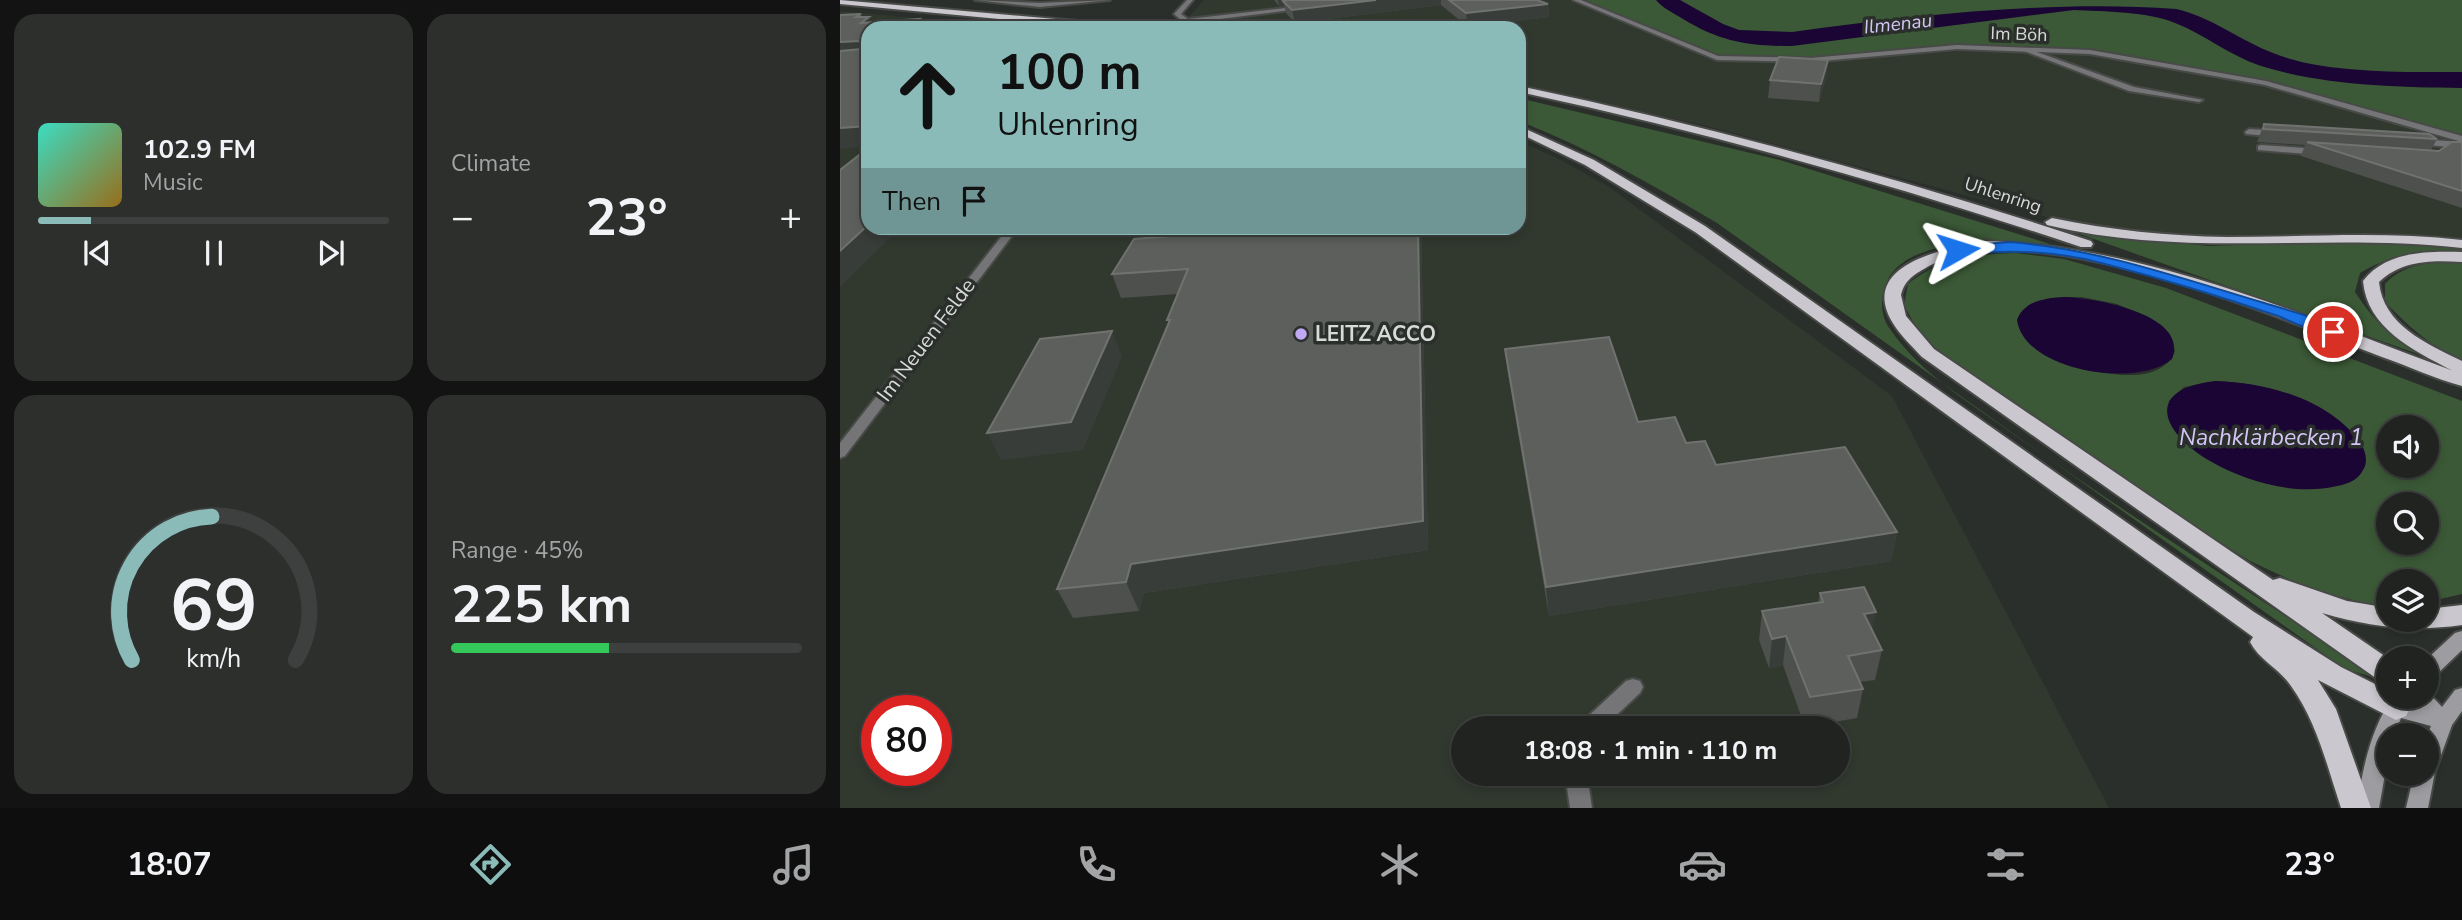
<!DOCTYPE html>
<meta charset="utf-8">
<style>
:root{--surface:#202320;--page:#2d2f2d;--text:#f1f3f6;--muted:#a2a4a5;--line:#3d403e;--accent:#8bbbb9}
body{margin:0;font-family:"Nunito Sans",sans-serif;background:var(--page);color:var(--text);height:100vh;display:flex;flex-direction:column;font-size:26px;white-space:nowrap}
*{box-sizing:border-box;margin:0}
p{font-size:23px;color:var(--muted)}
.icon{flex:none;width:38px;height:38px;fill:none;stroke:currentColor;stroke-width:2;stroke-linecap:round;stroke-linejoin:round}
.map{position:relative;flex:1;overflow:hidden}
.drawer{display:flex;flex-direction:column;gap:14px;padding:14px;background:#121312;width:840px}
.drawer>*{flex:none}
.banner{position:absolute;left:21px;top:21px;width:665px;height:214px;border-radius:21px;box-shadow:0 4px 10px #0003,0 0 0 2px var(--line);background:#8bbbb9;color:#111;overflow:hidden}
.fabs{position:absolute;left:1536px;top:415px;display:grid;gap:14px}
.fabs a{display:grid;place-items:center;width:63px;height:63px;border-radius:50%;background:var(--surface);box-shadow:0 4px 10px #0003,0 0 0 2px var(--line);font-size:35px}
.speed{position:absolute;left:21px;top:695px;display:flex;gap:14px;font-size:35px;font-weight:700;text-align:center}
.speed>*{display:grid;place-content:center;width:91px;height:91px;border-radius:50%;background:var(--surface);box-shadow:0 4px 10px #0003,0 0 0 2px var(--line);line-height:1}
.speed .limit{border:10px solid #d22;background:#fff;color:#111}
.pin{position:absolute;display:grid;place-items:center;width:60px;height:60px;color:#fff;margin:-30px;border:4px solid #fff;border-radius:50%;box-shadow:0 2px 7px #0007}
.me{position:absolute;width:77px;margin:-38px;rotate:84deg;stroke-linejoin:round;filter:drop-shadow(0 0 5px #0008)}
.turn{display:flex;align-items:center;gap:24px;height:147px;padding:0 21px;font-size:32px}
.turn .icon{width:91px;height:91px;stroke-width:2.5}
.turn b{display:block;font-size:49px;line-height:60px}
.then{display:flex;align-items:center;height:66px;padding:0 21px;background:#0003;gap:14px;font-size:26px}
.big{font-size:52px;font-weight:700;line-height:1.1}
.drawer .card{flex:1;display:flex;flex-direction:column;justify-content:center;gap:10px;min-width:0;padding:0 24px;border-radius:21px;background:var(--page)}
.drawer .dial{align-items:center;gap:0}
.dial svg{height:182px;overflow:visible;fill:none;stroke:var(--line);stroke-width:7;stroke-linecap:round;text-anchor:middle}
.dial text{fill:var(--text);stroke:none}
.song{display:flex;align-items:center;gap:21px}
.cover{width:84px;height:84px;border-radius:10px;background:linear-gradient(135deg,hsl(170 70% 55%),hsl(40 70% 35%))}
.played{height:7px;border-radius:4px;background:linear-gradient(90deg,var(--accent) 15%,var(--line) 15%)}
.keys{display:flex;justify-content:space-around;direction:ltr}
.heat{display:flex;justify-content:space-between;align-items:center;font-size:38px;direction:ltr}
.charge{height:10px;border-radius:5px;background:linear-gradient(90deg,#34c759 45%,var(--line) 0)}
.drawer .tiles{flex:1;display:grid;gap:14px;grid-template-columns:repeat(2,1fr)}
.trip{position:absolute;left:611px;top:716px;width:399px;height:70px;border-radius:35px;background:var(--surface);box-shadow:0 4px 10px #0003,0 0 0 2px var(--line);font-weight:700;line-height:70px;text-align:center}
.dock{display:flex;height:112px;justify-content:space-around;align-items:center;background:#0d0e0d;color:var(--muted)}
.dock .icon{width:49px;height:49px}
.dock .on{color:var(--accent)}
.dock b{font-size:32px;color:var(--text)}
main{display:flex;flex:1;min-height:0}
.map>svg:first-child{display:block}
.built{fill:#31392f;fill-rule:evenodd}
.green{fill:#3b5936;fill-rule:evenodd}
.water{fill:#1a0534}
.lines{fill:none;stroke-linecap:round;stroke-linejoin:round}
.river{fill:#1a0534;fill-rule:evenodd}
.service-casing{stroke:#474a47;stroke-width:4}
.minor-casing{stroke:#474a47;stroke-width:4}
.secondary-casing{stroke:#474a47;stroke-width:4}
.trunk-casing{stroke:#474a47;stroke-width:4}
.service{fill:#757477;fill-rule:evenodd}
.minor{fill:#757477;fill-rule:evenodd}
.secondary{fill:#9d9ca0;fill-rule:evenodd}
.trunk{fill:#cac8ce;fill-rule:evenodd}
.wall{fill:#4d504c}
.shaded-wall{fill:#393d39}
.building{fill:#5c5f5b;stroke:#70726f;stroke-width:2}
.route{fill:#1a73e8;stroke:#114b97;stroke-width:2}
.poi-dot{fill:#c0a8f4;stroke:#2b2f2b;stroke-width:2.5}
.labels{text-anchor:middle;dominant-baseline:central;stroke-width:7;stroke-linejoin:round;paint-order:stroke}
.far-street-label{font-size:18px;fill:#d8dad7;stroke:#2b2f2b}
.far-water-label{font-size:19px;font-style:italic;fill:#d4c5f7;stroke:#2b2f2b}
.poi-label{font-size:21px;font-weight:bold;fill:#d8dad7;stroke:#2b2f2b;text-anchor:start}
.street-label{font-size:21px;fill:#d8dad7;stroke:#2b2f2b}
.water-label{font-size:23px;font-style:italic;fill:#d4c5f7;stroke:#2b2f2b}
</style>
<main>
<section class="drawer">
<div class="tiles">
<div class="card">
<div class="song"><i class="cover"></i><div><b>102.9 FM</b><p>Music</p></div></div>
<div class="played"></div>
<div class="keys"><svg class="icon" aria-label="previous" viewBox="0 0 24 24"><path d="M18 5L8 12l10 7zM5 5v14"/></svg><svg class="icon" aria-label="pause" viewBox="0 0 24 24"><path d="M8 5v14M16 5v14"/></svg><svg class="icon" aria-label="next" viewBox="0 0 24 24"><path d="M6 5l10 7-10 7zM19 5v14"/></svg></div>
</div>
<div class="card"><p>Climate</p>
<div class="heat"><a>−</a><b class="big">23°</b><a>+</a></div>
</div>
<div class="card dial"><svg viewBox="0 0 100 80">
<path d="M14 69A42 42 0 1 1 86 69"/>
<path d="M14 69A42 42 0 0 1 49 6" stroke="#8bbbb9"/>
<text x="50" y="56" font-size="32" font-weight="700">69</text>
<text x="50" y="72" font-size="11">km/h</text>
</svg></div>
<div class="card"><p>Range · 45%</p><b class="big">225 km</b><div class="charge"></div></div>
</div>
</section>
<div class="map">
<svg width="1622" height="808" viewBox="0 0 1622 808">
<rect width="100%" height="100%" fill="#2b2f2b"/>
<path class="built" d="M364,0H733L875,60L973,61L1124,51L1251,54L1421,84L1622,144V241L1539,233L1359,236L1306,232L1218,220L863,125L679,85V28H339Z
M0,11L181,28H28V228H679V141L721,160L769,187L1052,396L1269,808H0ZM37,710H96V770H37ZM623,728H998V774H623Z"/>
<path class="green" d="M740,0H1622V136L1435,83L1247,51L1115,46L970,58L882,56Z
M679,98L940,160L1210,244C1166,241 1058,234 1044,289C1040,303 1042,318 1050,329C1081,375 1135,406 1179,438C1287,514 1399,585 1509,658L1533,677L1505,669L877,223C813,185 749,148 679,121Z
M1237,233L1368,246L1547,240L1622,247V253C1583,252 1554,252 1520,273L1515,292C1534,321 1549,335 1578,354Z
M1175,253L1224,259L1326,288L1622,401V594L1587,602V581H1549V605H1534L1472,590L1410,561L1244,456L1135,381L1098,351L1076,327L1064,305L1068,284C1103,256 1132,255 1175,253ZM1242,297L1277,304L1309,318L1320,326L1335,351C1319,394 1237,369 1207,356L1210,298ZM1376,381C1426,383 1474,399 1512,432L1328,402L1344,387ZM1549,427H1587V466H1549ZM1549,504H1587V542H1549Z
M1622,262V360C1591,347 1568,326 1545,302V284C1564,263 1594,261 1622,262Z"/>
<path class="water" d="M1225,297C1254,298 1350,314 1332,359C1297,389 1184,371 1177,320C1184,300 1207,298 1225,297Z
M1376,381C1426,383 1487,398 1519,441C1525,449 1529,461 1523,470C1518,480 1508,484 1497,486C1456,496 1406,482 1370,461C1321,432 1303,389 1376,381Z"/>
<g class="lines">
<path class="river" d="M816,0H840L883,24L899,30L952,32C1075,15 1214,0 1336,9C1370,16 1401,41 1433,53C1483,74 1568,72 1622,72V88C1555,87 1486,86 1421,66C1390,56 1364,34 1335,23C1310,12 1262,11 1234,10L952,46C908,46 881,42 843,19C834,13 822,8 816,0Z"/>
<g class="service-casing">
<path id="service" d="M1186,48L1294,87L1363,100L1359,102L1289,91L1184,51Z
M1409,129L1439,131L1443,134L1439,137L1406,134L1405,132Z
M1578,139L1622,142V148L1575,144L1574,142Z
M1421,145L1480,149L1484,152L1480,155L1418,150V146Z"/>
</g>
<g class="minor-casing">
<path id="minor" d="M135,0L200,3L270,0L200,7Z
M347,0H353L341,14L348,19L464,6L467,8L348,23L333,28H324L342,21L334,14Z
M733,0H741L878,56L970,58L1117,45L1250,50L1426,81L1622,136V142L1425,85L1250,54L1117,49L970,62L877,60Z
M168,228H178L5,456L0,458V443Z
M793,679L800,681L803,687L800,693L763,728H739L742,722L786,681Z
M725,774H747L752,808H730Z"/>
</g>
<g class="secondary-casing">
<path id="secondary" d="M1622,631V650L1594,677L1587,679V659L1615,633Z
M1622,688V711L1612,725L1595,772L1588,808H1566L1574,774H1587V736L1591,726L1561,718L1554,735H1549V752L1539,808H1517C1522,769 1531,729 1553,696H1587V691L1602,707L1615,690Z"/>
</g>
<g class="trunk-casing">
<path id="trunk" d="M0,0L284,25L288,28H256L0,4Z
M679,86C873,127 1063,179 1251,241L1253,244L1251,247H1241C1056,185 870,133 679,92Z
M679,126L754,160L865,226L1414,612L1501,667L1549,691V696L1566,700L1570,708L1566,716L1556,720L1478,680L1496,709L1531,808H1501C1487,766 1477,722 1451,686C1440,669 1419,660 1410,642L1413,637L855,232L745,165L679,133Z
M1212,218C1270,230 1328,236 1387,237C1466,237 1544,231 1622,240V248C1483,232 1346,259 1207,225L1205,222Z
M1145,241C1307,246 1461,315 1611,370C1573,350 1527,328 1523,281C1546,251 1587,251 1622,252V262C1592,260 1562,260 1539,282C1543,325 1587,344 1622,361V386C1595,379 1568,366 1542,357C1439,318 1189,210 1089,266C1075,274 1065,279 1061,295L1066,316L1094,349L1433,580L1440,578L1507,601L1549,608V620H1587V609L1622,605V625C1573,632 1529,627 1482,613L1549,659V684L1540,681L1082,357C1068,342 1049,325 1045,304C1037,259 1115,247 1145,241Z"/>
</g>
<use href="#service" class="service"/>
<use href="#minor" class="minor"/>
<use href="#secondary" class="secondary"/>
<use href="#trunk" class="trunk"/>
</g>
<path class="wall" d="M434,0H697L708,4L709,17L628,27L601,5L455,23L446,13L444,5L439,6Z
M988,60L986,77L979,102L928,98L930,80Z
M1424,124L1597,139L1591,150L1599,151L1622,142V208L1461,156L1465,145L1417,142Z
M347,228H581L588,550L304,593L299,611L233,618L217,589L328,325L338,294L281,298L272,274L344,235Z
M665,349L798,422L846,443L876,465L1057,532L1051,561L709,616L668,374Z
M980,593L1032,631L1042,650L1035,680L1020,682L1023,689L1017,718L965,727L943,665L929,668L919,640L922,611L978,602Z"/>
<path class="shaded-wall" d="M438,0H492L443,1L444,5L439,6Z
M536,0H601V5L455,23L452,10Z
M708,4L709,17L628,27L626,13Z
M21,14L24,21L29,17L35,28H28L16,17Z
M20,41L28,57L0,59V42Z
M988,60L986,77L979,102L981,84Z
M28,126V146L0,149V128Z
M28,225V228H60L0,287V251Z
M578,228H581L588,550L304,593L299,611L286,582L291,564Z
M272,331L282,357L243,450L161,460L147,433Z
M1057,532L1051,561L709,616L706,587Z
M1036,612L1030,641L1024,614Z
M946,636L943,665L929,668L932,639Z"/>
<path class="building" d="M448,0H536L452,10L443,1Z
M609,0H697L708,4L626,13Z
M21,14L16,17H29L21,23L80,19L75,26L106,24L103,28H28V126L0,128V51L22,49L20,41L0,42V15Z
M195,26H223L233,28H189Z
M939,57L988,60L981,84L930,80Z
M1424,124L1589,134L1597,139L1423,129Z
M1467,142L1599,151L1612,142H1622V191Z
M28,148V225L0,251V170Z
M347,228H578L583,521L291,564L286,582L217,589L330,320H327L348,269L272,274L294,239L344,235Z
M272,331L231,422L147,433L200,339Z
M769,337L798,422L835,417L846,443L865,441L876,465L1005,447L1057,532L706,587L665,349Z
M1024,587L1036,612L1024,614L1042,650L1008,656L1023,689L970,697L946,636L932,639L922,611L983,602L980,593Z"/>
<path class="route" d="M1170,242C1258,249 1337,277 1421,302C1439,308 1489,320 1501,332L1498,335C1484,338 1453,322 1438,316C1382,297 1323,279 1265,264C1215,250 1169,250 1118,254L1112,250L1118,246Z"/>
<circle class="poi-dot" cx="461" cy="334" r="7"/>
<g class="labels">
<g class="far-street-label">
<text transform="translate(1179 34) rotate(2)">Im Böh</text>
<text transform="translate(1163 195) rotate(18)">Uhlenring</text>
</g>
<g class="far-water-label">
<text transform="translate(1058 24) rotate(-6)">Ilmenau</text>
</g>
<g class="poi-label">
<text x="475" y="334">LEITZ ACCO</text>
</g>
<g class="street-label">
<text transform="translate(86 340) rotate(-53)">Im Neuen Felde</text>
</g>
<g class="water-label">
<text x="1431" y="437">Nachklärbecken 1</text>
</g>
</g>
</svg>
<div class="fabs">
<a><svg class="icon" aria-label="sound" viewBox="0 0 24 24"><path d="M4 9h4l5-4v14l-5-4H4zM17 9q2 3 0 6"/></svg></a>
<a><svg class="icon" aria-label="search" viewBox="0 0 24 24"><circle cx="10" cy="10" r="6"/><path d="M15 15l6 6"/></svg></a>
<a><svg class="icon" aria-label="layers" viewBox="0 0 24 24"><path d="M12 4l9 5-9 5-9-5zM3 14l9 5 9-5"/></svg></a>
<a>+</a>
<a>−</a>
</div>
<div class="speed"><div class="limit">80</div></div>
<div class="pin" style="left:1493px;top:332px;background:#d93025"><svg class="icon" aria-label="arrive" viewBox="0 0 24 24"><path d="M6 21V4h12l-3 4 3 4H6"/></svg></div>
<svg class="me" style="left:1118px;top:250px" viewBox="-20 -20 40 40"><path d="M0-17L14 15 0 8-14 15z" fill="#1a73e8" stroke="#fff" stroke-width="4"/></svg>
<div class="trip">18:08 · 1 min · 110 m</div>
<div class="banner">
<div class="turn"><svg class="icon" aria-label="ahead" viewBox="0 0 24 24"><path d="M12 20V5M6 11l6-6 6 6"/></svg><div><b>100 m</b>Uhlenring</div></div>
<div class="then">Then<svg class="icon" aria-label="arrive" viewBox="0 0 24 24"><path d="M6 21V4h12l-3 4 3 4H6"/></svg></div>
</div>
</div>
</main>
<nav class="dock">
<b>18:07</b>
<svg class="icon on" aria-label="directions" viewBox="0 0 24 24"><path d="M12 3l9 9-9 9-9-9zM9 14v-3h6M13 9l2 2-2 2"/></svg>
<svg class="icon" aria-label="music" viewBox="0 0 24 24"><path d="M9 18V5l10-2v13"/><circle cx="6" cy="18" r="3"/><circle cx="16" cy="16" r="3"/></svg>
<svg class="icon" aria-label="phone" viewBox="0 0 24 24"><path d="M5 4h4l2 5-3 2q2 4 5 5l2-3 5 2v4C11 20 4 13 5 4z"/></svg>
<svg class="icon" aria-label="climate" viewBox="0 0 24 24"><path d="M12 3v18M4 7l16 10M4 17L20 7"/></svg>
<svg class="icon" aria-label="car" viewBox="0 0 24 24"><path d="M5 17H2v-5l4-1 3-4h7l3 4 3 1v5h-3M9 17h6M6 11h13"/><circle cx="7" cy="17" r="2"/><circle cx="17" cy="17" r="2"/></svg>
<svg class="icon" aria-label="filters" viewBox="0 0 24 24"><path d="M4 7h16M4 17h16"/><circle cx="9" cy="7" r="2"/><circle cx="15" cy="17" r="2"/></svg>
<b>23°</b>
</nav>
